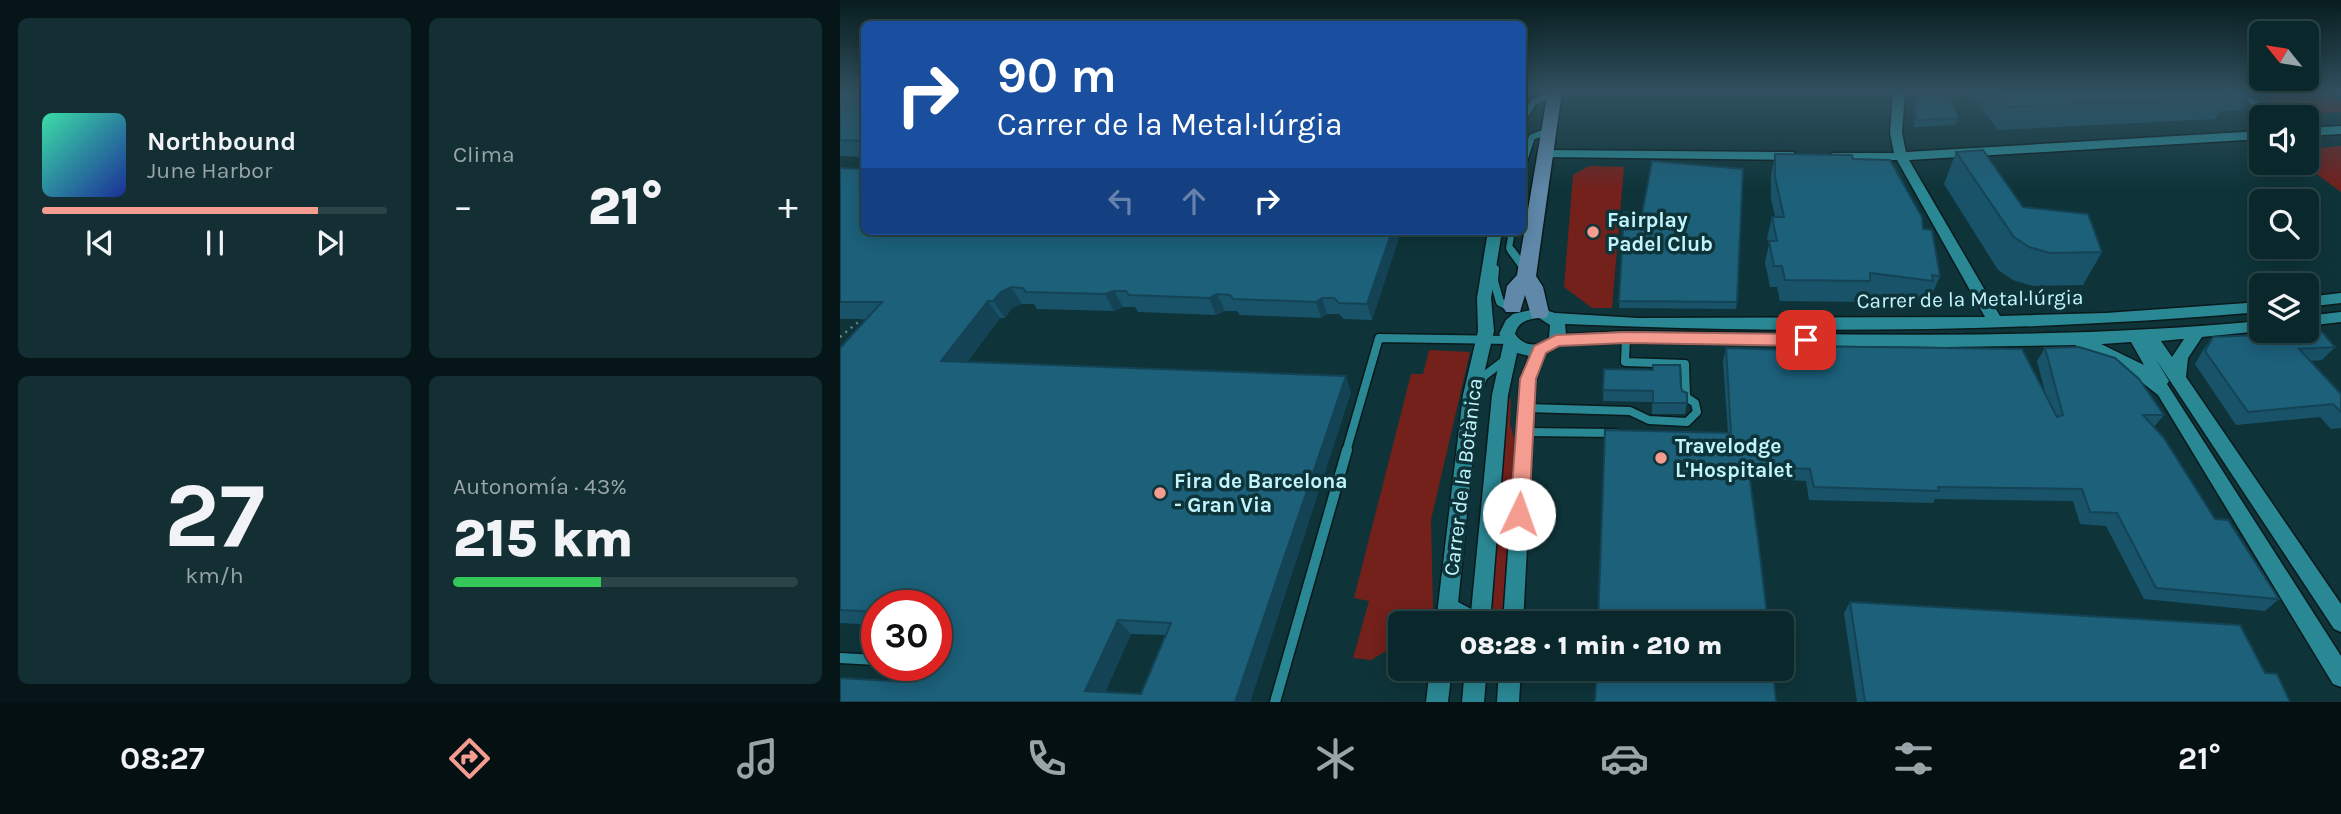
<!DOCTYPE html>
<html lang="es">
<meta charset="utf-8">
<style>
:root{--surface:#0a272b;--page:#132f33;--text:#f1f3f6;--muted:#99a5a9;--line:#2a4447;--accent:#f59c91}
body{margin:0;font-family:Karla,sans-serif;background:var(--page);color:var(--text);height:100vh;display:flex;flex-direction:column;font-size:26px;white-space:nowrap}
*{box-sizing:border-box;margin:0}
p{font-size:23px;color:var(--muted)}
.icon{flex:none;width:38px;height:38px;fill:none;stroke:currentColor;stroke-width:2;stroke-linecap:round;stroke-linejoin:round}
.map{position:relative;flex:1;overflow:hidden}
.panel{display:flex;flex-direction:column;gap:18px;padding:18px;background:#061518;width:840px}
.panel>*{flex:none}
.hud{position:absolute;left:21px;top:21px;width:665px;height:214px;border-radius:10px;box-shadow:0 4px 18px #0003,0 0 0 2px var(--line);background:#1a4fa0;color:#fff;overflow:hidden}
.needle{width:46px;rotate:300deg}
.buttons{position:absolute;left:1409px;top:21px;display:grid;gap:14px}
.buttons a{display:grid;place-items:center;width:70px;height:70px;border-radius:10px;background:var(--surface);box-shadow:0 4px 18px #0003,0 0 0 2px var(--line);font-size:35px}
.speed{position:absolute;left:21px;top:590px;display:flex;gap:14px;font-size:35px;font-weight:700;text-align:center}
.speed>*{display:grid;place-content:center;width:91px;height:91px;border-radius:50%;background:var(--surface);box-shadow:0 4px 18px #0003,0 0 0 2px var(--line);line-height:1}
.speed .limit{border:10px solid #d22;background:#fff;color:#111}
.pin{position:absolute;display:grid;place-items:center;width:60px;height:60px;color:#fff;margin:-30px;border-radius:14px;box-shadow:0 4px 10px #0006}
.me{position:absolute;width:77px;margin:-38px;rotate:3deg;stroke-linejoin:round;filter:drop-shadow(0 0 5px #0008)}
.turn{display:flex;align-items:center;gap:24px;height:147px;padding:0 21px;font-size:32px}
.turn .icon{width:91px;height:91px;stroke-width:2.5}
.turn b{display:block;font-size:49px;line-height:60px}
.lanes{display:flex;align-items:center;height:66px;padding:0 21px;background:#0003;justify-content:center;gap:35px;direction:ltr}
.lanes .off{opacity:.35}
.big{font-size:52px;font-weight:800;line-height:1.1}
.panel .card{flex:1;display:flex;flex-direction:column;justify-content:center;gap:10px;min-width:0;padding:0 24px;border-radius:10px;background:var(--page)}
.panel .dial{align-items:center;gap:0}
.dial b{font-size:91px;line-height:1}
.song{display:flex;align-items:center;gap:21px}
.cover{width:84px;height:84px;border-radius:10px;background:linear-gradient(135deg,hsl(160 70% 55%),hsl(230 70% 35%))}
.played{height:7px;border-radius:4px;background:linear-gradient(90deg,var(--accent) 80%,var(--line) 80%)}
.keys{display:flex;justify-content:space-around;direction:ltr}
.heat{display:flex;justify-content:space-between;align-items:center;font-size:38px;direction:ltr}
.charge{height:10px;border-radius:5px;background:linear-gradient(90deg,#34c759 43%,var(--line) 0)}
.panel .tiles{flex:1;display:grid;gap:18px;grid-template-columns:repeat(2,1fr)}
.trip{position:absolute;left:548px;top:611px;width:406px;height:70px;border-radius:10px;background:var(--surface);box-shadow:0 4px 18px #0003,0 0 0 2px var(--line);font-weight:800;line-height:70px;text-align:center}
.menu{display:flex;height:112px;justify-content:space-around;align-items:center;background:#041011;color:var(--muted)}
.menu .icon{width:49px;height:49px}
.menu .current{color:var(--accent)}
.menu b{font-size:32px;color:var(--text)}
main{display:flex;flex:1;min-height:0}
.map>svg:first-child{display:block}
.green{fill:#74201b}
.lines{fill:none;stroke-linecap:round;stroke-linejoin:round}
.lane-far2-casing{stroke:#0a191b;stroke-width:9}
.lane-far1-casing{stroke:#0a191b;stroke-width:11}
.lane-casing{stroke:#0a191b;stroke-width:13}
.street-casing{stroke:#0a191b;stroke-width:3}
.secondary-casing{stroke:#0a191b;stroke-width:3}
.path-far1{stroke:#5c888e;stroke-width:2;stroke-dasharray:2 4.5;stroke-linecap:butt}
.path{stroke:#5c888e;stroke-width:2.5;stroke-dasharray:2 5;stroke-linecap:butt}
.lane-far2{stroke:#2a8894;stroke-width:6}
.lane-far1{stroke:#2a8894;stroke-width:8}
.lane{stroke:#2a8894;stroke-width:10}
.street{fill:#2a8894;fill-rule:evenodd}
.secondary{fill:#5f88a9;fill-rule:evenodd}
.wall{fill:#185369;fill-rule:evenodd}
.shaded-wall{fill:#144355}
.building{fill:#1c607a;stroke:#144355;stroke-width:2;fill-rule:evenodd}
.route{fill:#f59c91;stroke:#9f655e;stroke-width:2}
.poi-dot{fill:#f59c91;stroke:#0e3439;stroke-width:2.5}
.labels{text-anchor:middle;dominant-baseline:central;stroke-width:7;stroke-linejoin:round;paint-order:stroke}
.poi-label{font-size:21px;font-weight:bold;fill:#c1f5fd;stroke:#0e3439;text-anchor:start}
.street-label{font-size:21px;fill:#c1f5fd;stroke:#0e3439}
</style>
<main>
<section class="panel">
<div class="tiles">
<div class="card">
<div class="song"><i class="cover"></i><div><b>Northbound</b><p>June Harbor</p></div></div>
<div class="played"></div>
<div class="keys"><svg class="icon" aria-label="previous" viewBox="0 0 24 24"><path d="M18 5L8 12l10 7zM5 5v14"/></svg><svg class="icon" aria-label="pause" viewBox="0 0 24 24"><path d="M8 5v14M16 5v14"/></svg><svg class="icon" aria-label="next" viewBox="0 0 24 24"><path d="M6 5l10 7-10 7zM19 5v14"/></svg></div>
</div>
<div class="card"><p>Clima</p>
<div class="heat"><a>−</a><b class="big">21°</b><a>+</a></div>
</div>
<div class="card dial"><b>27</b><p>km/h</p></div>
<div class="card"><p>Autonomía · 43%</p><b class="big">215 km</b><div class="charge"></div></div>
</div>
</section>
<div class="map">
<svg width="1501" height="702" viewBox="0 0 1501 702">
<rect width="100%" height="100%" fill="#0e3439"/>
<path class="green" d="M1489,92L1501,101V112L1447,115L1425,96Z
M1501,146V192L1462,163H1466L1467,149Z
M749,166L784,167L772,308H752L724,287L733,175Z
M589,350L630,352L591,520L593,608L588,623H560V643L531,660L513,658L529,601L514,598L571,374H583Z
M667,399H671L670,424L675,441L662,623H650Z"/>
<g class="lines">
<g class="lane-far2-casing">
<path id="lane-far2" d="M1399,91L1432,117
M682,121L694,102L715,92
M682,167L692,137L709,131
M672,252L669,248L672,231"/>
</g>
<g class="lane-far1-casing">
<path id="lane-far1" d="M671,250L684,268
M655,269L654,281L660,302L671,308
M640,385L644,376L665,360
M686,408L790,411L809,420L847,422L857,412L855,403L846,397L845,364L785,362L786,337
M684,432L776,433
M506,452L539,338L670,340"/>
</g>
<g class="lane-casing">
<path id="lane" d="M613,602V605L639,619
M0,658L37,660
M435,702L507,450"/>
</g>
<g class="street-casing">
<path id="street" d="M682,91H690L688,99L682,102Z
M1053,91H1065L1062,133L1066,152L1421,131V139L1069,160L1160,316L1266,313L1421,302V312C1190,332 957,334 725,324L726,334L786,331C998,334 1209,341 1421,321V331H1423H1421L1362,337L1348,358L1346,377L1501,604V632L1494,629L1315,358L1329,381L1327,384L1501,656V687L1493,684L1318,395L1281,366L1237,348L1236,345L1104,347L786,343L721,345L705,354L696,379L683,623H663L680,379L689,356L677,353L668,395L650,623H630L652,395L664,341L659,334L666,320L673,314L699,308L715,313L798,318L1145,317L1057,160L993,161L987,157L993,153H1054L1050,133ZM699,318L710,325L709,338C698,348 683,346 675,334C678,322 687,319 699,318ZM1342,339H1344L1332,357L1321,341ZM1291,342L1304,365L1261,344H1262Z
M1501,126V134L1466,136V128Z
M707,150L953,152L959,156L953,160L703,157L701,154Z
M648,231H662L651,298L654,331L639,395L616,623H596L623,395L638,331L637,298Z
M1501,293V303L1466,307V297Z
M1501,312V322L1466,326V316Z
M590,668H612L608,702H586Z
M625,668H647L644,702H622Z
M659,668H681L679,702H657Z"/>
</g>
<g class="secondary-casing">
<path id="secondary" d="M708,91H722L696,276L703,287L709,313L706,318H692L685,295L680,312H666L663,307L667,286L677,275Z"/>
</g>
<path class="path-far1" d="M1460,114L1465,117"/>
<path class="path" d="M0,337L22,319"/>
<use href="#lane-far2" class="lane-far2"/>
<use href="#lane-far1" class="lane-far1"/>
<use href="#lane" class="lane"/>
<use href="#street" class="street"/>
<use href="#secondary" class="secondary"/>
</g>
<path class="wall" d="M0,91H24V157L0,156Z
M1128,91H1414L1402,110L1380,111L1375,119L1158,130Z
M1077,95L1118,118L1115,125L1074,127L1075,103Z
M1116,152L1183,207L1262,252L1243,285L1193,286L1173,280L1158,270L1104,184Z
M935,154L1013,159L1083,229L1100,276L1091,297H1086L1084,302L1026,295L1023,302L940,301L937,287H930L925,262L929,244L927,238L932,217H935L931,198V175Z
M0,168L24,231H561L532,320L504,319L499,314H487L481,318L400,315L397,311H385L376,315L298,312L295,307H283L274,311L197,309L194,304H182L172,308L165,318H160L127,362L511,392L410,702H0L66,682L100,628H96V606H37V625L0,623V348L27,319H0ZM291,634L325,635L301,694L265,692Z
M784,212L897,302L896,309L779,308Z
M1373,337L1495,347L1482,360L1470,361L1501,394V428L1491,429L1480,417L1396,425L1355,364L1363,350Z
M947,346L1206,396L1197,361L1205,348L1324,415L1314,427L1375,519L1439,599L1425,611L1304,599L1266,526L1240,524L1233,501L1095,499L1093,503L969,500L966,481L910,478L888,433L883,361L886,348L946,350Z
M764,369L841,387L847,403L845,414H812V402L763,401Z
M1010,602L1425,673L1450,702H1017L1004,613Z"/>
<path class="shaded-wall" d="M552,231H561L532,320L527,304Z
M171,287L182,304L172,308L165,318L153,301L161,292Z
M274,291L283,307L274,311L265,294Z
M377,294L385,311L376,315L369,298Z
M482,298L487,314L481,318L476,302Z
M148,301L160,318L115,377L101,361Z
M506,376L511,392L410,702H395Z
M278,620L291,634L260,702L245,691Z"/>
<path class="building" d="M0,91H24V141L0,140Z
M1154,91H1383L1389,96L1167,107Z
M1077,95L1110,96L1118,118L1076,120Z
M1143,150L1183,207L1248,214L1262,252L1210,253L1189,247L1174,237L1116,152Z
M935,154L1012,155L1013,159L1050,160L1082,217L1083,229L1092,230L1100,276L1092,275L1093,281L1030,273V281L945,280L942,266H934L929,241H937L932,217H944L935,177Z
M812,161L903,169L897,302L779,301L784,212L802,214Z
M0,168L24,169V231H552L527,304L499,303L494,298H482L476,302L393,299L390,295L377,294L369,298L289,295L286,291H274L265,294L186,292L183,288L171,287L161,292L153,301H148L101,361L506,376L395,702H0V678L66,682L77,665H96V633L107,615H96V606H37V612L0,610V348L42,302H0ZM278,620L331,623L301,694L245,691Z
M1482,332L1495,347L1459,349L1501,394V412L1493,404L1408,412L1365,351L1373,337Z
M947,346L1182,349L1217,417L1223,415L1205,348L1239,347L1275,358L1299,379L1324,415H1303L1324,438L1375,519L1388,520L1439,599L1316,588L1277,513L1250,512L1242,489L1098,487L1099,491L974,487L970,469L908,466L919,547L928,623H758L765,430L891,433L886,348L948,350Z
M813,365H840L841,387L842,391L847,393V403H813V391L763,390L764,369L813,370Z
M1010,602L1400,625L1425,673L1437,674L1450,702H1025Z
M757,668H933L936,702H755Z"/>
<linearGradient id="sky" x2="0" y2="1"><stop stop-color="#081d1f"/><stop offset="0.48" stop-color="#30505f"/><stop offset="1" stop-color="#30505f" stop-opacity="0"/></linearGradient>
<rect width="1501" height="190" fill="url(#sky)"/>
<path class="route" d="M786,332L966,334L974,340L966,346L786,343L719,346L706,353L696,379L689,514L686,520L679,522L673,520L670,514L680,379L694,346L716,335Z"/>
<g class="poi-dot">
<circle cx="753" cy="232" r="7"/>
<circle cx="821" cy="458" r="7"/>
<circle cx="320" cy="493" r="7"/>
</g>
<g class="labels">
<g class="poi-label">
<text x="767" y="220">Fairplay<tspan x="767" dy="24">Padel Club</tspan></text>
<text x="835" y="446">Travelodge<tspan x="835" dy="24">L'Hospitalet</tspan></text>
<text x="334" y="481">Fira de Barcelona<tspan x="334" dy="24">- Gran Via</tspan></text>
</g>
<g class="street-label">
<text transform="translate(1130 299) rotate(-1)">Carrer de la Metal·lúrgia</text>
<text transform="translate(623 477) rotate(-83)">Carrer de la Botànica</text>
</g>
</g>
</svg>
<div class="buttons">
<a><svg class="needle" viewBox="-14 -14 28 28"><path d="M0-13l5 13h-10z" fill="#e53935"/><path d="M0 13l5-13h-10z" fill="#99a5a9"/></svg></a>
<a><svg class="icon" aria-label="sound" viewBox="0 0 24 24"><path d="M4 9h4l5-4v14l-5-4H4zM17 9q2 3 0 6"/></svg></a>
<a><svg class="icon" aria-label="search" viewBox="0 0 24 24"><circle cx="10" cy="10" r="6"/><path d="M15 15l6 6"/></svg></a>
<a><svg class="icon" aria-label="layers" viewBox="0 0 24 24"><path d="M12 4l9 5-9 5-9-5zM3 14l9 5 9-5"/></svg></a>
</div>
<div class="speed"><div class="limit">30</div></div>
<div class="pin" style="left:966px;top:340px;background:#d93025"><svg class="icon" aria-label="arrive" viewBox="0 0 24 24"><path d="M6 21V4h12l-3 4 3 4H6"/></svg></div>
<svg class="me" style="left:679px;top:514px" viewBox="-20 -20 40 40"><circle r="19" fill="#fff"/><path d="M0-13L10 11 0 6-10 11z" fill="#f59c91"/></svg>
<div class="trip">08:28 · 1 min · 210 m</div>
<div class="hud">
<div class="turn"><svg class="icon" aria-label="right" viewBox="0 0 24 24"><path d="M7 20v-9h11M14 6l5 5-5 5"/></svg><div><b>90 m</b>Carrer de la Metal·lúrgia</div></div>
<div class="lanes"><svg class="icon off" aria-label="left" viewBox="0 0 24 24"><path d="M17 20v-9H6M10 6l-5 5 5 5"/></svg><svg class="icon off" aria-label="ahead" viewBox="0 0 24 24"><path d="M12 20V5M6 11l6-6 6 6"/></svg><svg class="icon" aria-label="right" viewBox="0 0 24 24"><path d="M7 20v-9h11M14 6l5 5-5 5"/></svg></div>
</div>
</div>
</main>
<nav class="menu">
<b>08:27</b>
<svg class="icon current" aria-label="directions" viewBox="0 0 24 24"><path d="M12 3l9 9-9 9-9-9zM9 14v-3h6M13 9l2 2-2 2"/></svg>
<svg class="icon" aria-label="music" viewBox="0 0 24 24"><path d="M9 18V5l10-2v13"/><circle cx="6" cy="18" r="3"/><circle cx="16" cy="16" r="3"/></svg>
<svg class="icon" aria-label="phone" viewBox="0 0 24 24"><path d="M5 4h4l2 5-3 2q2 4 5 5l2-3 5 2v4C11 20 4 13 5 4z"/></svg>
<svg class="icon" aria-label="climate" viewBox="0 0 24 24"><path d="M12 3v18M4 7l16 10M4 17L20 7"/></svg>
<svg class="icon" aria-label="car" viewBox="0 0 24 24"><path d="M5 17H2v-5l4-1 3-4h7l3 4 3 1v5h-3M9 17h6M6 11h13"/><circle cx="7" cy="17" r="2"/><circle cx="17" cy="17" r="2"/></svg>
<svg class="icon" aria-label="filters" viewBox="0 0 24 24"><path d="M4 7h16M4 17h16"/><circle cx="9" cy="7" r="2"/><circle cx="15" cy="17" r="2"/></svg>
<b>21°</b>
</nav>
